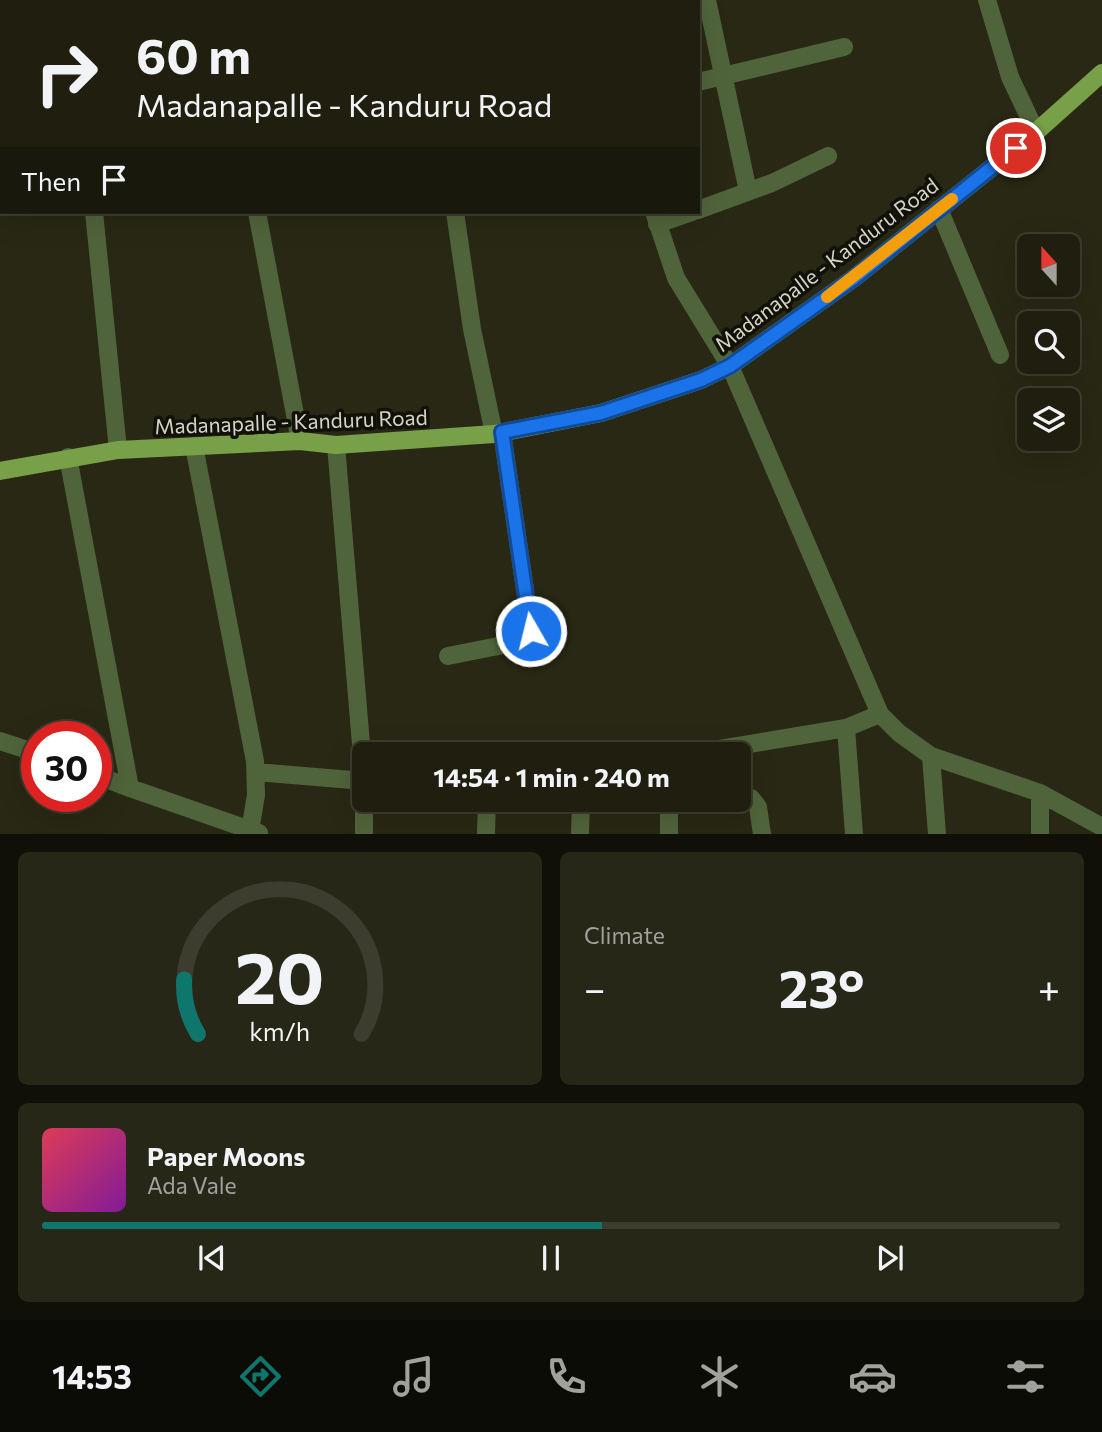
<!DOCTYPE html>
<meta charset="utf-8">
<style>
:root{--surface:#1f1e0f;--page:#272718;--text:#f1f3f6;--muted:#a1a29e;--line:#3c3c2f;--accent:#0f766e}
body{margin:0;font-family:Commissioner,sans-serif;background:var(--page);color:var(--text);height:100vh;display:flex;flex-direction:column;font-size:26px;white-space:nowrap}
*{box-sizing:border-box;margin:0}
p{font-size:23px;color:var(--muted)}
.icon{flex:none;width:38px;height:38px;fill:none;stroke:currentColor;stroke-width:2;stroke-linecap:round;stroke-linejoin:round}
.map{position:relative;height:834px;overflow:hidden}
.drawer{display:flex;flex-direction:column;gap:18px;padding:18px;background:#111008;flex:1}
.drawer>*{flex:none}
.hud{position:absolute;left:0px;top:0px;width:700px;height:214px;box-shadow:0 7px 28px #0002,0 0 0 2px var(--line);background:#1f1e0f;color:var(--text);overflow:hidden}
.needle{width:46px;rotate:339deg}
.buttons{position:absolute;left:1017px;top:234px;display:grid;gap:14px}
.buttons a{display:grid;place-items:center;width:63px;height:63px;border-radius:10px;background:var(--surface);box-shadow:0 7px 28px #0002,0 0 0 2px var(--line);font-size:35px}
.speed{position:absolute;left:21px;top:721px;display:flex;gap:14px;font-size:35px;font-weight:700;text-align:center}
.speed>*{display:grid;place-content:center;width:91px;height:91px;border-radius:50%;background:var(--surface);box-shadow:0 7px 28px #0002,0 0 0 2px var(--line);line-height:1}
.speed .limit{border:10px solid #d22;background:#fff;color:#111}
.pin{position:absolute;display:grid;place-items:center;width:60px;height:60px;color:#fff;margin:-30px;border:4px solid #fff;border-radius:50%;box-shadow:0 2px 7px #0007}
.me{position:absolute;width:77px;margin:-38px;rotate:352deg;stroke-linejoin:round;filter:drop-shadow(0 0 5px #0008)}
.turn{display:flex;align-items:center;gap:24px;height:147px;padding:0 21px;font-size:32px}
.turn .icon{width:91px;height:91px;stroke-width:2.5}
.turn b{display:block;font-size:49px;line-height:60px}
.then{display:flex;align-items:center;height:66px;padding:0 21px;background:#0003;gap:14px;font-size:26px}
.big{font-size:52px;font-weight:700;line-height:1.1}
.drawer .widget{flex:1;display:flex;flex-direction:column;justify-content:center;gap:10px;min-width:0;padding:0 24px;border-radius:10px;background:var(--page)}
.drawer .dial{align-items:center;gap:0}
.dial svg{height:182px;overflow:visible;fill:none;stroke:var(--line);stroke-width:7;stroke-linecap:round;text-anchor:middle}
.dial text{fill:var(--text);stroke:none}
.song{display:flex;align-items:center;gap:21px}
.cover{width:84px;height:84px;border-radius:10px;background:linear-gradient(135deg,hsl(350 70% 55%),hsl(290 70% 35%))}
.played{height:7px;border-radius:4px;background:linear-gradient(90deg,var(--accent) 55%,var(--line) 55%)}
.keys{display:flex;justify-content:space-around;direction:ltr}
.heat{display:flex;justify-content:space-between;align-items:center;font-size:38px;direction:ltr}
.drawer .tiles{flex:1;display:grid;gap:18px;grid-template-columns:1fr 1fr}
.widget:last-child{grid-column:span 2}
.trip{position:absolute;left:352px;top:742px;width:399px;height:70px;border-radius:10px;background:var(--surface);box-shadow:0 7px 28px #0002,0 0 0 2px var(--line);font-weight:700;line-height:70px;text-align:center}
.tabs{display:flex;height:112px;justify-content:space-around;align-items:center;background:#0c0c06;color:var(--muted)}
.tabs .icon{width:49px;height:49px}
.tabs .current{color:var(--accent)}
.tabs b{font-size:32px;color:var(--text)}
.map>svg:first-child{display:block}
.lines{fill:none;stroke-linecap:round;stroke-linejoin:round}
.minor{stroke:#50643b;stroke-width:18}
.major{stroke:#77a049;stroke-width:18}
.route-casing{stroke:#114b97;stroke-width:18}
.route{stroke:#1a73e8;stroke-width:12}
.slow{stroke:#f59e0b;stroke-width:12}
.labels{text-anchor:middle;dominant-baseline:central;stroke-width:7;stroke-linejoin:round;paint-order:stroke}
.street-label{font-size:21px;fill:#d4d4c8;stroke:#111108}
</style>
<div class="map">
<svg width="1102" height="834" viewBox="0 0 1102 834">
<rect width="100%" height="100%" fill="#292814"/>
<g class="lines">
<path class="minor" d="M45,0V2
M421,0V2
M602,0L603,2
M707,0L748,191
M987,0L1010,77L1036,132
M698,82L844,47
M0,191L2,190
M939,209L1000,355
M698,210L772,183L828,156
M94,212L118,450
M257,212L300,441
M455,212L472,329L494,434
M654,212L676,278L730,366L880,714L899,733L931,756L1040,793L1102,827
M657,224L692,212
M336,445L364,780
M194,446L255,761L256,795L250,831
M68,457L130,788L96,775
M448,656L523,641L531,631L502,432
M846,728L854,834
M0,741L37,753
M689,754L846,728L880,714
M931,756L937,834
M256,772L364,781
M130,788L259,833
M1040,793V834
M738,797L751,798L758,807L762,834
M669,800V834
M669,805L714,800
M364,834V800
M486,834L487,800
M580,834L581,800"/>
<path class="major" d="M0,471L118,450L300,441L336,445L494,434L601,413L701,380L730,366L854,278L1036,132L1102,73"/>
</g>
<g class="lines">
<g class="route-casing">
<path id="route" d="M531,631L502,432L601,413L701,380L730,366L854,278L1016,148"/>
</g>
<use href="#route" class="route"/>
<path class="slow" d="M827,297L952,199"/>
</g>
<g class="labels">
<g class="street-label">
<text transform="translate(826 264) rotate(-37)">Madanapalle - Kanduru Road</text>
<text transform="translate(291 421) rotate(-2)">Madanapalle - Kanduru Road</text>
</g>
</g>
</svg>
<div class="buttons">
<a><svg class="needle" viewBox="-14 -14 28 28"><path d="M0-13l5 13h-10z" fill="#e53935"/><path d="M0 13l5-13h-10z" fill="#a1a29e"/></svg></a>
<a><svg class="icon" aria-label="search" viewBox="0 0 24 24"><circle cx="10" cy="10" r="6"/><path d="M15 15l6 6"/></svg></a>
<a><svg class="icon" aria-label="layers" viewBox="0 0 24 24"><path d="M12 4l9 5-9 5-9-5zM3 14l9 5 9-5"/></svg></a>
</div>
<div class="speed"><div class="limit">30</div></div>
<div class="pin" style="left:1016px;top:148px;background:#d93025"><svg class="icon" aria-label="arrive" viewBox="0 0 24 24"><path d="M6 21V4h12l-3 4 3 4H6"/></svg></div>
<svg class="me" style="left:531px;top:631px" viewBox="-20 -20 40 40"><circle r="17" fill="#1a73e8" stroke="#fff" stroke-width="3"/><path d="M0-11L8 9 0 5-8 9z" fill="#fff"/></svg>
<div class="trip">14:54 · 1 min · 240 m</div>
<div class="hud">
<div class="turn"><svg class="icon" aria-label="right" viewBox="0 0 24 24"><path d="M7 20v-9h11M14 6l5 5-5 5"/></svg><div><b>60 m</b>Madanapalle - Kanduru Road</div></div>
<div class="then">Then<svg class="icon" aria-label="arrive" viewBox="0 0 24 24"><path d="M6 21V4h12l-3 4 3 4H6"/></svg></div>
</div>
</div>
<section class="drawer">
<div class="tiles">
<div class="widget dial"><svg viewBox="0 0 100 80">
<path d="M14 69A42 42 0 1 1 86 69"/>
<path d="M14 69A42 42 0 0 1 8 45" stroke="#0f766e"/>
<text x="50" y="56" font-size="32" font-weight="700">20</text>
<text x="50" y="72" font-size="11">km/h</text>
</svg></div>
<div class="widget"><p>Climate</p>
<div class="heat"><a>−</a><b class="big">23°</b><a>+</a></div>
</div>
<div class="widget">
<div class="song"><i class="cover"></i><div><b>Paper Moons</b><p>Ada Vale</p></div></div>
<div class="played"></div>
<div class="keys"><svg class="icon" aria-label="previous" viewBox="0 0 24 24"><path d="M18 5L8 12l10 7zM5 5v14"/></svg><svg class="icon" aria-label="pause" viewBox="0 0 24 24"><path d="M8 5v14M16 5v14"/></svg><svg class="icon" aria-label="next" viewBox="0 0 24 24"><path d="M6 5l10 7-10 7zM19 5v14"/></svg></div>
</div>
</div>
</section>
<nav class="tabs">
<b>14:53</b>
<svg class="icon current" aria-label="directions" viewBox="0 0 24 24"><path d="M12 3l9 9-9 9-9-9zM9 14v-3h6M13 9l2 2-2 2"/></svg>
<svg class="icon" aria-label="music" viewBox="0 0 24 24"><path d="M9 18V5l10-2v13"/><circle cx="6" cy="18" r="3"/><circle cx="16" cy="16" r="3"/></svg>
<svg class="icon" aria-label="phone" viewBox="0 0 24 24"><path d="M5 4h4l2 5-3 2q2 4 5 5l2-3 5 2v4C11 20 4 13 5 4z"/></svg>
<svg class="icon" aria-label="climate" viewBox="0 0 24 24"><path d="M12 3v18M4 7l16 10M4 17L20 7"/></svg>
<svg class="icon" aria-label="car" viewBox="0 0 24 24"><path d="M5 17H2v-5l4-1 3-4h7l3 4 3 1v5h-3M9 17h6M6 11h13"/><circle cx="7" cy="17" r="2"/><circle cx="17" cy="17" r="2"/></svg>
<svg class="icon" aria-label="filters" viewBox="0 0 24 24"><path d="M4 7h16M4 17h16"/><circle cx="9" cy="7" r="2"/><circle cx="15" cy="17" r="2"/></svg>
</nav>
